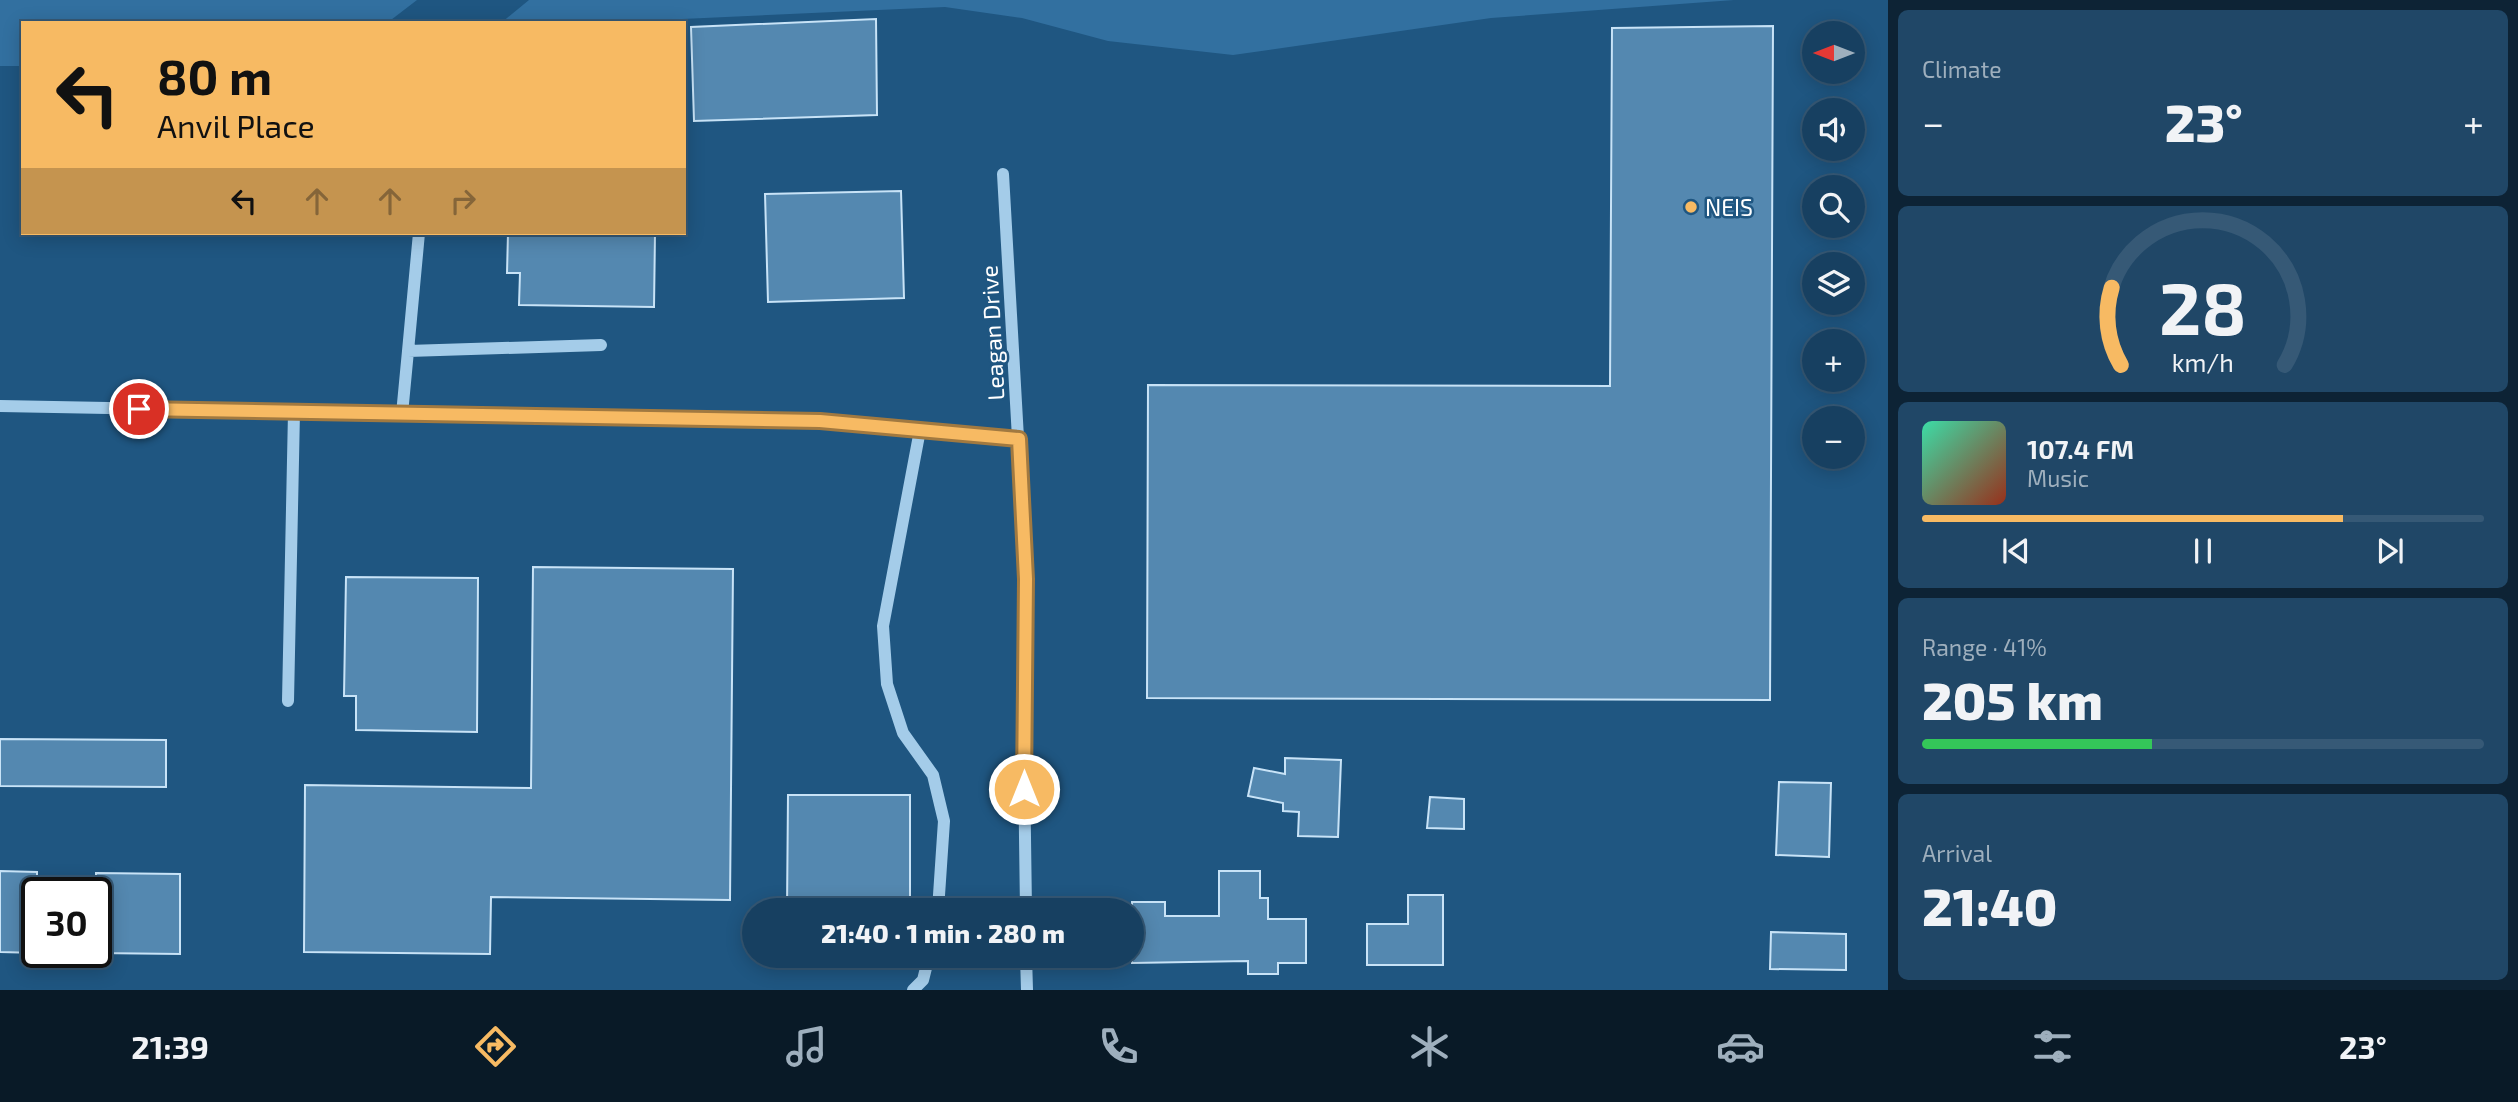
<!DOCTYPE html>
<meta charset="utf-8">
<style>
:root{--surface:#174061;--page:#204767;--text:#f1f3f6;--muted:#9eafbd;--line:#365976;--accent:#f7ba63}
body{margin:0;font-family:"Exo 2",sans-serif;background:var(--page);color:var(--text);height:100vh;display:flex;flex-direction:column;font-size:26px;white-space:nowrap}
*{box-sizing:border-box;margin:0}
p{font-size:23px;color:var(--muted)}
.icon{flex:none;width:38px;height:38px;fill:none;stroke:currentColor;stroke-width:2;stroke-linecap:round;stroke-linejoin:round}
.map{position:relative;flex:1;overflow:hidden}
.side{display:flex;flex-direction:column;gap:10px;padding:10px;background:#0d2335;width:630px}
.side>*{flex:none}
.hud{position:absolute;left:21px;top:21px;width:665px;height:214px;border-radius:0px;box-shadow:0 4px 18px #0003,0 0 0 2px var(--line);background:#f7ba63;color:#111;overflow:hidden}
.needle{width:46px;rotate:270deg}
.tools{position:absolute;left:1802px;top:21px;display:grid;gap:14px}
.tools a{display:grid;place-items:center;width:63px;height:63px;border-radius:50%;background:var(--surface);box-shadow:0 4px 18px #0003,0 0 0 2px var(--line);font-size:35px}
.speed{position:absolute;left:21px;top:877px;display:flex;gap:14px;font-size:35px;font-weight:700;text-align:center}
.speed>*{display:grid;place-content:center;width:91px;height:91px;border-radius:50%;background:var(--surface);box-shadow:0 4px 18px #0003,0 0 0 2px var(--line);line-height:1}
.speed .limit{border:4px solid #111;border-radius:10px;background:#fff;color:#111}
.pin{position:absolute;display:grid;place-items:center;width:60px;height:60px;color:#fff;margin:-30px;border:4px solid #fff;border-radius:50%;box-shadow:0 2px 7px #0007}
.me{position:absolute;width:77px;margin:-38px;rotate:0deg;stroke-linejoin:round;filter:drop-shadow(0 0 5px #0008)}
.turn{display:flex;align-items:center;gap:24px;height:147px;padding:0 21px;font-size:32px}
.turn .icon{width:91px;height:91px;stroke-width:2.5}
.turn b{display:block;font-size:49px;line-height:60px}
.lanes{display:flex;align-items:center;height:66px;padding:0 21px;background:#0003;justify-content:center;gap:35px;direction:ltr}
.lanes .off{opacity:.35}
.big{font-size:52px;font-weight:800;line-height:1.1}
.side .tile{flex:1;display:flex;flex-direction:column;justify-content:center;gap:10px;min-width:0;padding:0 24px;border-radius:10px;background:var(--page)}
.side .dial{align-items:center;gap:0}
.dial svg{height:182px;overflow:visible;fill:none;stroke:var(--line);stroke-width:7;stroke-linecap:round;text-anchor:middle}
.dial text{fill:var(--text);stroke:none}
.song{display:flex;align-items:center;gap:21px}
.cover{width:84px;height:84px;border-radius:10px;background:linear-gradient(135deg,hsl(160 70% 55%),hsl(10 70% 35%))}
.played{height:7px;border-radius:4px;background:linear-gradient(90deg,var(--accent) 75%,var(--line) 75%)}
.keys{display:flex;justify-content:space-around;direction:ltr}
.heat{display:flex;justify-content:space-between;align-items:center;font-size:38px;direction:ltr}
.charge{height:10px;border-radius:5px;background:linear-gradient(90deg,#34c759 41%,var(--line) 0)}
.trip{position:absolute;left:742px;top:898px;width:402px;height:70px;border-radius:35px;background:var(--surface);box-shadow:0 4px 18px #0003,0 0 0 2px var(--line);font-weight:800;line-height:70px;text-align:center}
.tabs{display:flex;height:112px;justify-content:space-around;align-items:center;background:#091a27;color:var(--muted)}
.tabs .icon{width:49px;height:49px}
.tabs .active{color:var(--accent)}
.tabs b{font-size:32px;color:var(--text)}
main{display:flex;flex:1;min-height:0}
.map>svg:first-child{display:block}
.green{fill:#3270a0}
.building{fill:#5488b0;stroke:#c8e3f7;stroke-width:2}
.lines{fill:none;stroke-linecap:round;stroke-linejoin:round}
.minor{stroke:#a4cce9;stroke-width:12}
.route-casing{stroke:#a17940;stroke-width:18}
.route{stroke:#f7ba63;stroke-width:12}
.poi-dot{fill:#f7ba63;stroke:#1f5681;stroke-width:2.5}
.labels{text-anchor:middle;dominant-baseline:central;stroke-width:5;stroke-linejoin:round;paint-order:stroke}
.poi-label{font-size:23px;fill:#fff;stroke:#1f5681;text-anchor:start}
.street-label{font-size:23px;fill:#fff;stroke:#1f5681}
</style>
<main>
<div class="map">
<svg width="1888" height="990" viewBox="0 0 1888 990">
<rect width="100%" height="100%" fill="#1f5681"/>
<path class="green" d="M0,0H417L387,23H23V66H0Z
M529,0H1734L1491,18L1233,55L1108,41L1022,18L945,7L595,23H501Z"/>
<path class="building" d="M876,19L877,115L694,121L691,27Z
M1773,26L1770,700L1147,698L1148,385L1610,386L1612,28Z
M901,191L904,298L768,302L765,194Z
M508,233H655L654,307L519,305L520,273H507Z
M533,567L733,569L730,900L491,897L490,954L304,952L305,785L531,788Z
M346,577L478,578L477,732L356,730V696H344Z
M0,739L166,740V787L0,786Z
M1285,758L1341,760L1338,837L1298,836L1299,812L1283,811V803L1248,796L1254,768L1285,774Z
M1779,782L1831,783L1829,857L1776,855Z
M788,795H910V910H787Z
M1430,797L1464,799V829L1427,828Z
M0,871L37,872V953L0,952Z
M1219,871H1260V898H1268V919H1306V963H1278V974H1248V961L1132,963V902H1165V916H1219Z
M96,873L180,874V954L96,953Z
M1408,895H1443V965H1367V924H1408Z
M1771,932L1846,934V970L1770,969Z"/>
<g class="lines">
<path class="minor" d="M1003,174L1026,579L1024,765L1026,910
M408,351L419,233
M0,406L820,421L1019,439
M402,414L408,351L601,345
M920,430L883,626L887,684L903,733L933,775L944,821L938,910
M288,701L294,412
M1026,956L1027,990
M913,990L923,980L929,956"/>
</g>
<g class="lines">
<g class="route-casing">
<path id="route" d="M139,409L820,421L1019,439L1026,579L1024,789"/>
</g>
<use href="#route" class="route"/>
</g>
<circle class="poi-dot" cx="1691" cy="207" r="7"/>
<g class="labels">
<g class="poi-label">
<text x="1705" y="207">NEIS</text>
</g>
<g class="street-label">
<text transform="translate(992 333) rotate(-93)">Leagan Drive</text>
</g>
</g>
</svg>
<div class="tools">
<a><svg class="needle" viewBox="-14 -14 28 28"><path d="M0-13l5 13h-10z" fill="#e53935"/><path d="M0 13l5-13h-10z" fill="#9eafbd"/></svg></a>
<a><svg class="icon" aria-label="sound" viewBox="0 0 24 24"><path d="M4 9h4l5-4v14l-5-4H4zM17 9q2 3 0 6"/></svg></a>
<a><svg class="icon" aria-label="search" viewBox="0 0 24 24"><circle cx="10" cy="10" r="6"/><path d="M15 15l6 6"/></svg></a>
<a><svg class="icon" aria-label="layers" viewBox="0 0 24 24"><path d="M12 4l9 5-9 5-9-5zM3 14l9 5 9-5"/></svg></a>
<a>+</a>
<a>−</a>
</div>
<div class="speed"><div class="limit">30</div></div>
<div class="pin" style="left:139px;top:409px;background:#d93025"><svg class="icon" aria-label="arrive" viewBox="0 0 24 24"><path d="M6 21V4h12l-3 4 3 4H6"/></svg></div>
<svg class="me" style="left:1024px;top:789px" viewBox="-20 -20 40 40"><circle r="17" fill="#f7ba63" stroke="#fff" stroke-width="3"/><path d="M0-11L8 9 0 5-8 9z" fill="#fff"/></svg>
<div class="trip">21:40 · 1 min · 280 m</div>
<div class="hud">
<div class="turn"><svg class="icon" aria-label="left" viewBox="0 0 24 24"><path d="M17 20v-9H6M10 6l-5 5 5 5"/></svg><div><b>80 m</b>Anvil Place</div></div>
<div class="lanes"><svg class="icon" aria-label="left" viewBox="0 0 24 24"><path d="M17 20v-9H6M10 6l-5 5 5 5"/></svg><svg class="icon off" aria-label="ahead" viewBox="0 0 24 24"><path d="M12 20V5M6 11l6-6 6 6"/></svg><svg class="icon off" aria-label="ahead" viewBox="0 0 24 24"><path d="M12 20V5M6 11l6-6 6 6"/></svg><svg class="icon off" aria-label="right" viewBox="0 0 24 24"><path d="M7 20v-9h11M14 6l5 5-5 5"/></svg></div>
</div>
</div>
<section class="side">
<div class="tile"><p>Climate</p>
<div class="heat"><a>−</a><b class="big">23°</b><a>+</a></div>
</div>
<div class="tile dial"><svg viewBox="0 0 100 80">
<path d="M14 69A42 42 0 1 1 86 69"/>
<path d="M14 69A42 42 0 0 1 10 35" stroke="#f7ba63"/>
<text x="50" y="56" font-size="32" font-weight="700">28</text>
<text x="50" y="72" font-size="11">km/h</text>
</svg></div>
<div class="tile">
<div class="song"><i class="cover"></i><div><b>107.4 FM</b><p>Music</p></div></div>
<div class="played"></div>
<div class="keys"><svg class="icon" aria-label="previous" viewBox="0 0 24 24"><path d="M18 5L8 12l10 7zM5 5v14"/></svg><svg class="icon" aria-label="pause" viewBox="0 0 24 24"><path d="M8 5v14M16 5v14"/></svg><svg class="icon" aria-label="next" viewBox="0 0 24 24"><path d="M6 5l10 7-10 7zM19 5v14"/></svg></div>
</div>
<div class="tile"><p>Range · 41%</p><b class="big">205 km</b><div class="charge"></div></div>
<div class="tile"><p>Arrival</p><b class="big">21:40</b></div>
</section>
</main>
<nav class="tabs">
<b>21:39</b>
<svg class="icon active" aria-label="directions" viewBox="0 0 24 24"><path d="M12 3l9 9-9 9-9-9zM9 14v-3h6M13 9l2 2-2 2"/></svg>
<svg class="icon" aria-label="music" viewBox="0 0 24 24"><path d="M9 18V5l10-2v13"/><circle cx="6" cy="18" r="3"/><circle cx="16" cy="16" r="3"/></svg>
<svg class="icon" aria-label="phone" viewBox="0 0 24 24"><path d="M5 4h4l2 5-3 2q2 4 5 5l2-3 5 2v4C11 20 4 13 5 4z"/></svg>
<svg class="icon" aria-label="climate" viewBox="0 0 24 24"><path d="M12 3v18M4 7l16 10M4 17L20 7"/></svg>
<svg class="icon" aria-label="car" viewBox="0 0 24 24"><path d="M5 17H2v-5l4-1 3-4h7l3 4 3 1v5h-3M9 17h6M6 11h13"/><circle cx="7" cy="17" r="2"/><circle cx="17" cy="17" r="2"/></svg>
<svg class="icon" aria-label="filters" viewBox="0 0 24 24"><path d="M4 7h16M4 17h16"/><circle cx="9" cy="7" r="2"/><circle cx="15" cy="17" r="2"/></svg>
<b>23°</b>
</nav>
